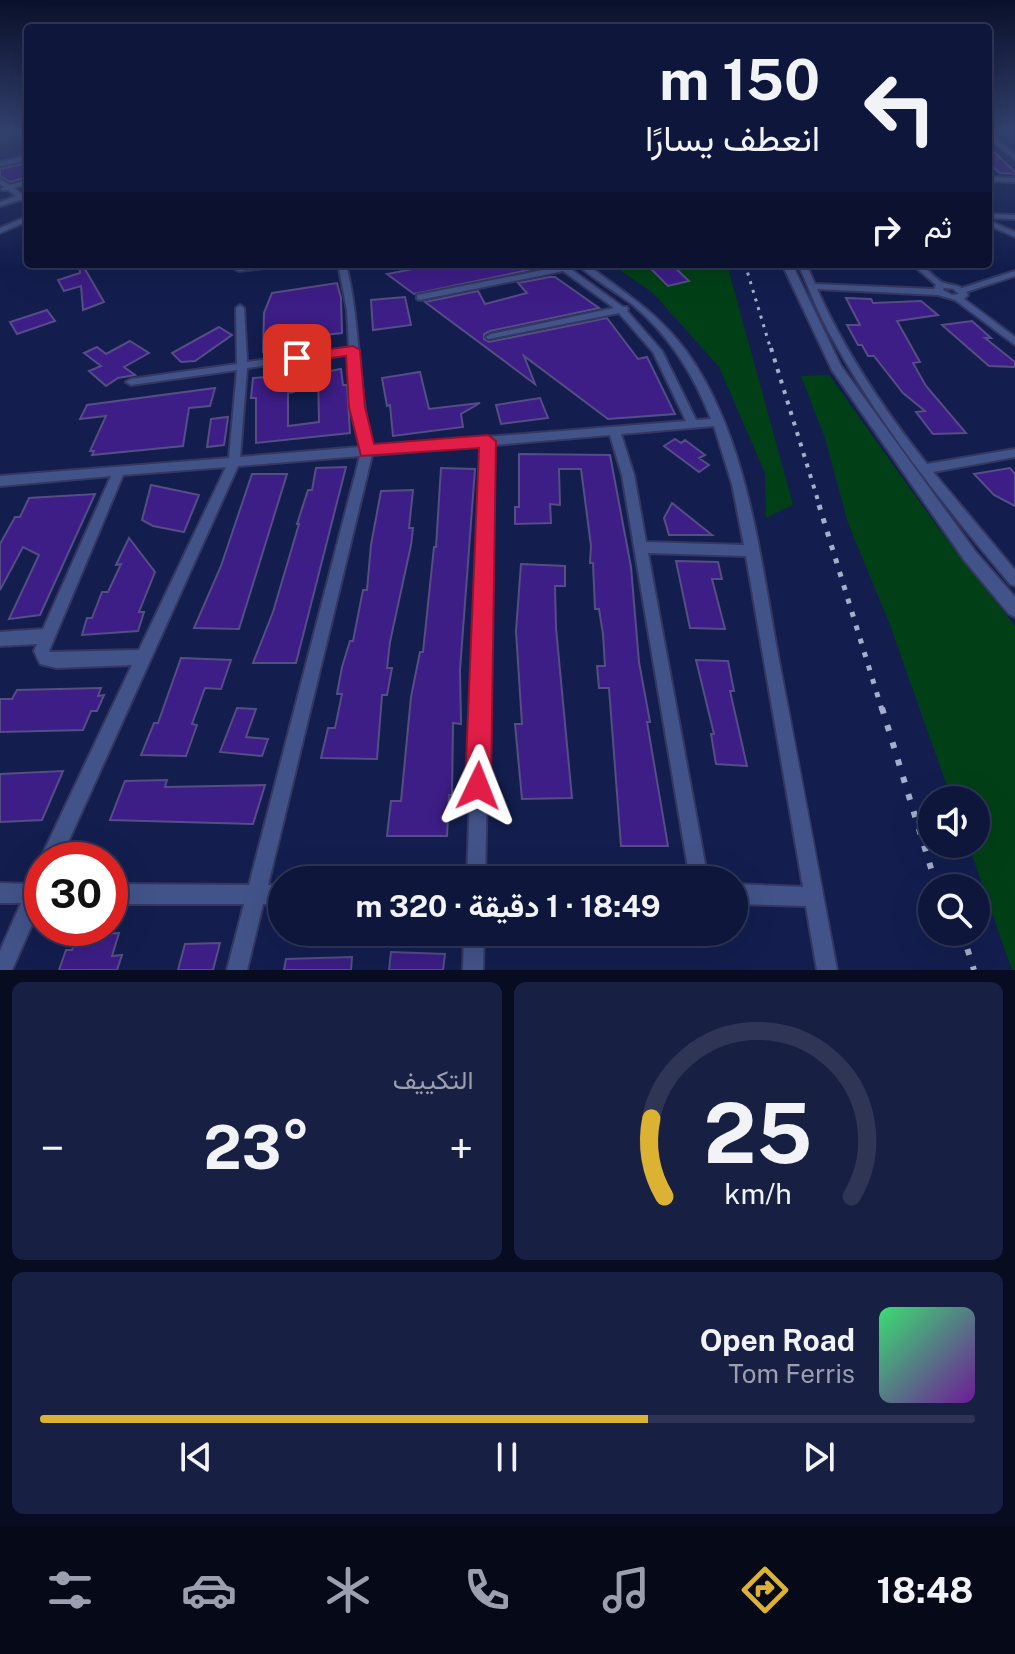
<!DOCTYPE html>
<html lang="ar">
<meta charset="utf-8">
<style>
:root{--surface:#0e163b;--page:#171f42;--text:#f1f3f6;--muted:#9b9faf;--line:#2e3555;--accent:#dcb233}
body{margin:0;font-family:"Public Sans",Vazirmatn,sans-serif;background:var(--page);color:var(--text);direction:rtl;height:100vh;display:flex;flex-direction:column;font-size:30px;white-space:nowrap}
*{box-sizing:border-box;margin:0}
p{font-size:26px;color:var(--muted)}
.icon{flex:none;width:44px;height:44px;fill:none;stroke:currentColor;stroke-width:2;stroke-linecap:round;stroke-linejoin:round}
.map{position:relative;height:970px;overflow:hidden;direction:ltr}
.drawer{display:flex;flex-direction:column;gap:12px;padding:12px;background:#080c20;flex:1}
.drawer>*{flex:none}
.hud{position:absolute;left:24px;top:24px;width:968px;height:244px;border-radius:8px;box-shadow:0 8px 32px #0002,0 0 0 2px var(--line);direction:rtl;background:#0e163b;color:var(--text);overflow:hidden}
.fabs{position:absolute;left:918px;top:786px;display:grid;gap:16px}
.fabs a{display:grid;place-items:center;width:72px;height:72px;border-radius:50%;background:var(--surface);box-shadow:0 8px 32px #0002,0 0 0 2px var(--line);font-size:40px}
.speed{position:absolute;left:24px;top:842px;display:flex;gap:16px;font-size:40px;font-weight:700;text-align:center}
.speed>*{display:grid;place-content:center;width:104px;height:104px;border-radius:50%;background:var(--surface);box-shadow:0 8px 32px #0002,0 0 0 2px var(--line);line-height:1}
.speed .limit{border:12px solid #d22;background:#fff;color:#111}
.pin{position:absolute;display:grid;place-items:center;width:68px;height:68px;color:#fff;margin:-34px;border-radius:16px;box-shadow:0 4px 12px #0006}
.me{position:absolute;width:88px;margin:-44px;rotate:2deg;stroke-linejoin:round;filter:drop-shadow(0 0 6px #0008)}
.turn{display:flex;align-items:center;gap:28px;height:168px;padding:0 40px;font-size:36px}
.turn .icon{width:104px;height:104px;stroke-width:2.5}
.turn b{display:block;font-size:56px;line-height:68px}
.then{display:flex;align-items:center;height:76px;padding:0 40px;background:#0003;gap:16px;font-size:30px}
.big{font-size:60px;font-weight:700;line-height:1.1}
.drawer .widget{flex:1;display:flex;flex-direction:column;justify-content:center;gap:12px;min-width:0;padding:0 28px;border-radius:12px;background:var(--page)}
.drawer .dial{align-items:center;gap:0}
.dial svg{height:208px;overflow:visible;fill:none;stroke:var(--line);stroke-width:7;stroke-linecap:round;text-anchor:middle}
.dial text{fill:var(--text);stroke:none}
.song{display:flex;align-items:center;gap:24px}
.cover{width:96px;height:96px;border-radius:12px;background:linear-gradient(135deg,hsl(140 70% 55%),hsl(280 70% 35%))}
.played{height:8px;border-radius:4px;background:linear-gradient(90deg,var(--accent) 65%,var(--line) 65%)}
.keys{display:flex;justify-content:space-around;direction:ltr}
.heat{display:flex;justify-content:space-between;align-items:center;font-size:44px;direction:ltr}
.drawer .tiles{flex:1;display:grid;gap:12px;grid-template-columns:1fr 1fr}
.widget:last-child{grid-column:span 2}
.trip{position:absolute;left:268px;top:866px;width:480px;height:80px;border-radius:40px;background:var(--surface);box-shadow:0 8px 32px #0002,0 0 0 2px var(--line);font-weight:700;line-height:80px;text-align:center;direction:rtl}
.dock{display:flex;height:128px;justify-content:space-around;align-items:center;background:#060918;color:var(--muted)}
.dock .icon{width:56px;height:56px}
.dock .current{color:var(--accent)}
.dock b{font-size:36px;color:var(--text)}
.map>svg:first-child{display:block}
.green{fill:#014017}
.building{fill:#3d1d86;stroke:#554d85;stroke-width:2}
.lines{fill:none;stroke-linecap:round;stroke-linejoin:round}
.minor-casing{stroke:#343760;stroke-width:4}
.tertiary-casing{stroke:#343760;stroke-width:4}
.minor{fill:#425389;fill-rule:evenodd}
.tertiary{fill:#425389;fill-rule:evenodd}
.rail-far3{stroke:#a5aeca;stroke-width:3;stroke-dasharray:3 6;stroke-linecap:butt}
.rail-far2{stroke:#a5aeca;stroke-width:4;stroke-dasharray:4 7;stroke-linecap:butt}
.rail-far1{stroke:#a5aeca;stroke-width:5;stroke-dasharray:5 9;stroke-linecap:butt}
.rail{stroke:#a5aeca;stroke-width:6;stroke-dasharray:6 12;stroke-linecap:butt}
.route{fill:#e11d48;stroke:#92132f;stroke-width:2}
</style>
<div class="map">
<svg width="1015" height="970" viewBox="0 0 1015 970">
<rect width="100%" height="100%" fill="#131e4f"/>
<path class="green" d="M596,264H727L793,505L766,518L765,473L719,367L653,293L617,268L601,269Z
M829,375L939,529L1015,626V970H1012L968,844H976V800H952L890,625L848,523L825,438L801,376Z"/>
<path class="building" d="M988,146L1015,172V174L1000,173L988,162Z
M28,163V177L10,182L0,176V169Z
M79,264H82L104,302L83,310L81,286L64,291L58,280L80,273Z
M439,264H540L543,267L414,294L387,274Z
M646,264H671L689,281L668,286Z
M550,277H555L599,308L490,331L484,334V339L489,342L607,318L638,359L647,357L675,414L608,419L524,356L535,384L425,302L478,291L485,304L527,293L518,283Z
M337,283L341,298L342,333L298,338L297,349L284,350L283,354L267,356L268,352H263L264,313L272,293Z
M405,297L411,325L373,330L371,300Z
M846,298L871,299L873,303L921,301L938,315L897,321L920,362L913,363L926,386L966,433L933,434L916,412L925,411L903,393L874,356H868L862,345H858L847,325H860Z
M47,310L55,321L17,334L10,322Z
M972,321L991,338H985L1015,362V367L989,366L942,325Z
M219,327L232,335L195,361L181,362L172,353Z
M130,341L149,353L124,367L135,375L118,378L106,386L89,371L101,366L84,353L97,347L106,354Z
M282,366L281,374L294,372V392L288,393V426L319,422L318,373L341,369L343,385H347L350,433L256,443V398H251L253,378L265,377L266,368Z
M420,372L429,409L480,403L461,414L463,427L393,436L390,405L387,406L382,378Z
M215,388L210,406L189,408L183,446L92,455L94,451H90L106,416L80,419L87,405Z
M540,398L548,418L501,424L496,405Z
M228,417L224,445L207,447L211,419Z
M675,439L681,443L685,440L705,455L699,458L709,465L699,472L664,446Z
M519,454L610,455L631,567L639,662L650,722H647L668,846H621L609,688H599L597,666H605L603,634L599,609H595L593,563H590L591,546L581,469H559L560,505L550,504L551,523L515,524V507H519Z
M346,467L296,663H253L273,612L299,524H297L308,490H312L316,468Z
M441,468L475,469L460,670L461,724L453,723L452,795H449L447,836H387L391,801H401L411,697L420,652H423L434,547H436Z
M1010,468L1015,474V506L994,495L974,474Z
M252,474H287L239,629L194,628L221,566Z
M151,485L199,495L184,532L153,526L142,520Z
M413,490L409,528H413L411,545L390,642L387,668H392L387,695H382L377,759L321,758L328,728H335L342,694H337L342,667L350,641H353L363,590H367L371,545L381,491Z
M95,494L40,615L9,619L39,555L23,547L0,590V544L15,517H20L29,498Z
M672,503L712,535H669L664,518Z
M129,538L155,572L139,612H144L138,631L82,635L87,618H92L102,592H108L121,564L116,565Z
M676,561L718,562L722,579H712L725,629L690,628Z
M521,564L565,566V586H555L556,628L572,798L522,799L515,724H522L516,631Z
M181,658L231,660L221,689L205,688L192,724L197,725L186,756L141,755L154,723H158Z
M696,660L728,661L734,691H730L747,766L716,764L711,734H714Z
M101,688L98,696L104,695L97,711H91L83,730L0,732V699H12L17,690Z
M237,708L256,709L246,737L268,739L262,756L220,752Z
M63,771L42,820L0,822V774Z
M167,780L165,787L265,785L253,824L110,820L125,781Z
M119,933L112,956L122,955L117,970H59L66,950H72L78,935Z
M220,943L213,970H178L185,944Z
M391,952L445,954L443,970H389Z
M352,957L351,970H284L286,959Z"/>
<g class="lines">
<g class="minor-casing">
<path id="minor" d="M988,132L1015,155V160L988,137Z
M28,156V160L0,166V162Z
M988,177L1015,178V182L988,181Z
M0,179L10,185L28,180V184L14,188L22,194L26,195L28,204L20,200L0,206V202L16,196L8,190H2L1,189L4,187L0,184Z
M988,214L1015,215V219L988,218Z
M28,216V221L0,233V228Z
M988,220L1015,232V237L988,225Z
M262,264H288L284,266L239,271L235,269L239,267Z
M338,264H346C361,324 357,386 372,446L686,421L653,352L619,313L488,339L486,337L491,334L614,308L563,271L420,300L417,299V295L558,267L555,264H564L623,307H627L628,309L627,311L662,351L696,420L711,419C694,375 669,335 633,305C615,291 594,280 577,264H586C623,291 659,314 686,351C748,437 760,558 779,661C799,764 818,867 837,970H817L806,906L734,904V884L803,887L746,556L648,553L708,880H690L622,475L610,435L494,445L485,880H467L482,446L372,455L268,885H282V905L263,904L247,970H227L244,904H110V884L249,885L360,456L238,466L60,860H42V863L41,860L43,853L132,665L57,668L40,664L34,651L37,644L0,646V632L43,629L111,476L0,486V476L229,458L237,370L131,385L126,382L131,379L237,364L236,308L240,305L244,308L247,362L349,348L347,310ZM349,354L353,404L360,447L240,457L247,368ZM714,426L732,484L744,545L646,542L634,475L621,434ZM226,467L139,650L50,652L49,651L123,475Z
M798,264H806L815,284L934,289L936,285L912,264C926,264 930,275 942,282C949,285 955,284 962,288L1015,271V276L966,292L968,295L964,299L1015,337V345L955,300L938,295L817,289C845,352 884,410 927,464L1015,449V457L933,472L1015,570V586L1010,584C945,506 880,426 831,336C818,313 809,288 798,264ZM944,288L953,289L959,294L952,295L943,290Z
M42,869V902L12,970H0V951L21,903H0V883L30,884L35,871Z
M464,932H484L483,970H463Z"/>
</g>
<g class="tertiary-casing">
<path id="tertiary" d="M782,264H792L841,366L975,551L1015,597V617L1009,614L965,561L832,370Z"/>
</g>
<use href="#minor" class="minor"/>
<use href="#tertiary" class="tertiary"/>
<path class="rail-far3" d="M745,264L771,350"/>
<path class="rail-far2" d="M771,348L820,507"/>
<path class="rail-far1" d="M819,505L882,710"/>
<path class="rail" d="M882,708L937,888
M962,932L974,970"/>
</g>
<linearGradient id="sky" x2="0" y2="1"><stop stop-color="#0a102b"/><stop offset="0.49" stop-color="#33416e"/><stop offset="1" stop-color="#33416e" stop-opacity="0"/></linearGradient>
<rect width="1015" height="268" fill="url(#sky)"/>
<path class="route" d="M353,346L360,350L365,407L374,444L488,435L496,441L491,786L487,795L478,799L469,795L465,786L479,448L361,456L349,407L346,356L297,363L290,358L297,353Z"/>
</svg>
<div class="fabs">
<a><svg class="icon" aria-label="sound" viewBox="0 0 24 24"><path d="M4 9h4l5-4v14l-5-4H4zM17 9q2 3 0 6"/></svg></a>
<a><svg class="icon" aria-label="search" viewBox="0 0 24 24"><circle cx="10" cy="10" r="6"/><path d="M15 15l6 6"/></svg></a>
</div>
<div class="speed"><div class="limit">30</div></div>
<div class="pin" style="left:297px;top:358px;background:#d93025"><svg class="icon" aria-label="arrive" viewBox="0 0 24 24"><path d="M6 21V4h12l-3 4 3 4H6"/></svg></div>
<svg class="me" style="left:478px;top:786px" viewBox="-20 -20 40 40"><path d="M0-17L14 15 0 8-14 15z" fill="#e11d48" stroke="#fff" stroke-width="4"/></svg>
<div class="trip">18:49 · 1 دقيقة · 320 m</div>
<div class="hud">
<div class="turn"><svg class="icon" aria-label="left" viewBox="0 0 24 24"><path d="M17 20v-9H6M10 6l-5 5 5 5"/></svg><div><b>150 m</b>انعطف يسارًا</div></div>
<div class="then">ثم<svg class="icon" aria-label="right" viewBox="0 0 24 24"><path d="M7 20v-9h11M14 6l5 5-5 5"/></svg></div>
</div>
</div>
<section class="drawer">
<div class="tiles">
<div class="widget dial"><svg viewBox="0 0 100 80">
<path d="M14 69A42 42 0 1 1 86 69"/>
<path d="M14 69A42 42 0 0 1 9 39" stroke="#dcb233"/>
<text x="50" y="56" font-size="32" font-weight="700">25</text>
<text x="50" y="72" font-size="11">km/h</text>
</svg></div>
<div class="widget"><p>التكييف</p>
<div class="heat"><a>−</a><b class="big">23°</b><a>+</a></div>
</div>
<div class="widget">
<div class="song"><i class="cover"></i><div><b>Open Road</b><p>Tom Ferris</p></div></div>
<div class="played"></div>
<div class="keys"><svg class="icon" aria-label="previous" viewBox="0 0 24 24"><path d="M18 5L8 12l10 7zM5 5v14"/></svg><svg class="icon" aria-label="pause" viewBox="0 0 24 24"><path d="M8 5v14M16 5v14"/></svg><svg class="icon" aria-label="next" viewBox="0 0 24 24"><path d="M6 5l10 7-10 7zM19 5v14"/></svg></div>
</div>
</div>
</section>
<nav class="dock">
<b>18:48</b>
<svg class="icon current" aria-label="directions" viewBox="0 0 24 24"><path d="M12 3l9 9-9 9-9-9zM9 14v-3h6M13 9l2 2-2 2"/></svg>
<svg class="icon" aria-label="music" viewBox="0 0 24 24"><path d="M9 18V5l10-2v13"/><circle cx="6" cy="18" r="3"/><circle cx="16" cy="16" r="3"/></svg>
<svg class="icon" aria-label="phone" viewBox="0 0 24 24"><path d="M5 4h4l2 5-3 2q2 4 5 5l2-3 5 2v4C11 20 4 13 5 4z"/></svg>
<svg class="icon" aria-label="climate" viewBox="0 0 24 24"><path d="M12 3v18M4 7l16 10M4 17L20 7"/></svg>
<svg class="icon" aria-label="car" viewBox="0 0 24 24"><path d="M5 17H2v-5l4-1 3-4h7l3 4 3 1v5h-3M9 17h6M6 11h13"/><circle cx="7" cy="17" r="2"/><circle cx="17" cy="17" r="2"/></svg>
<svg class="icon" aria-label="filters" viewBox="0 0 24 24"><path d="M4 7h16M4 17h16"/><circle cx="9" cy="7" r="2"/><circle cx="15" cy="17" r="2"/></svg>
</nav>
